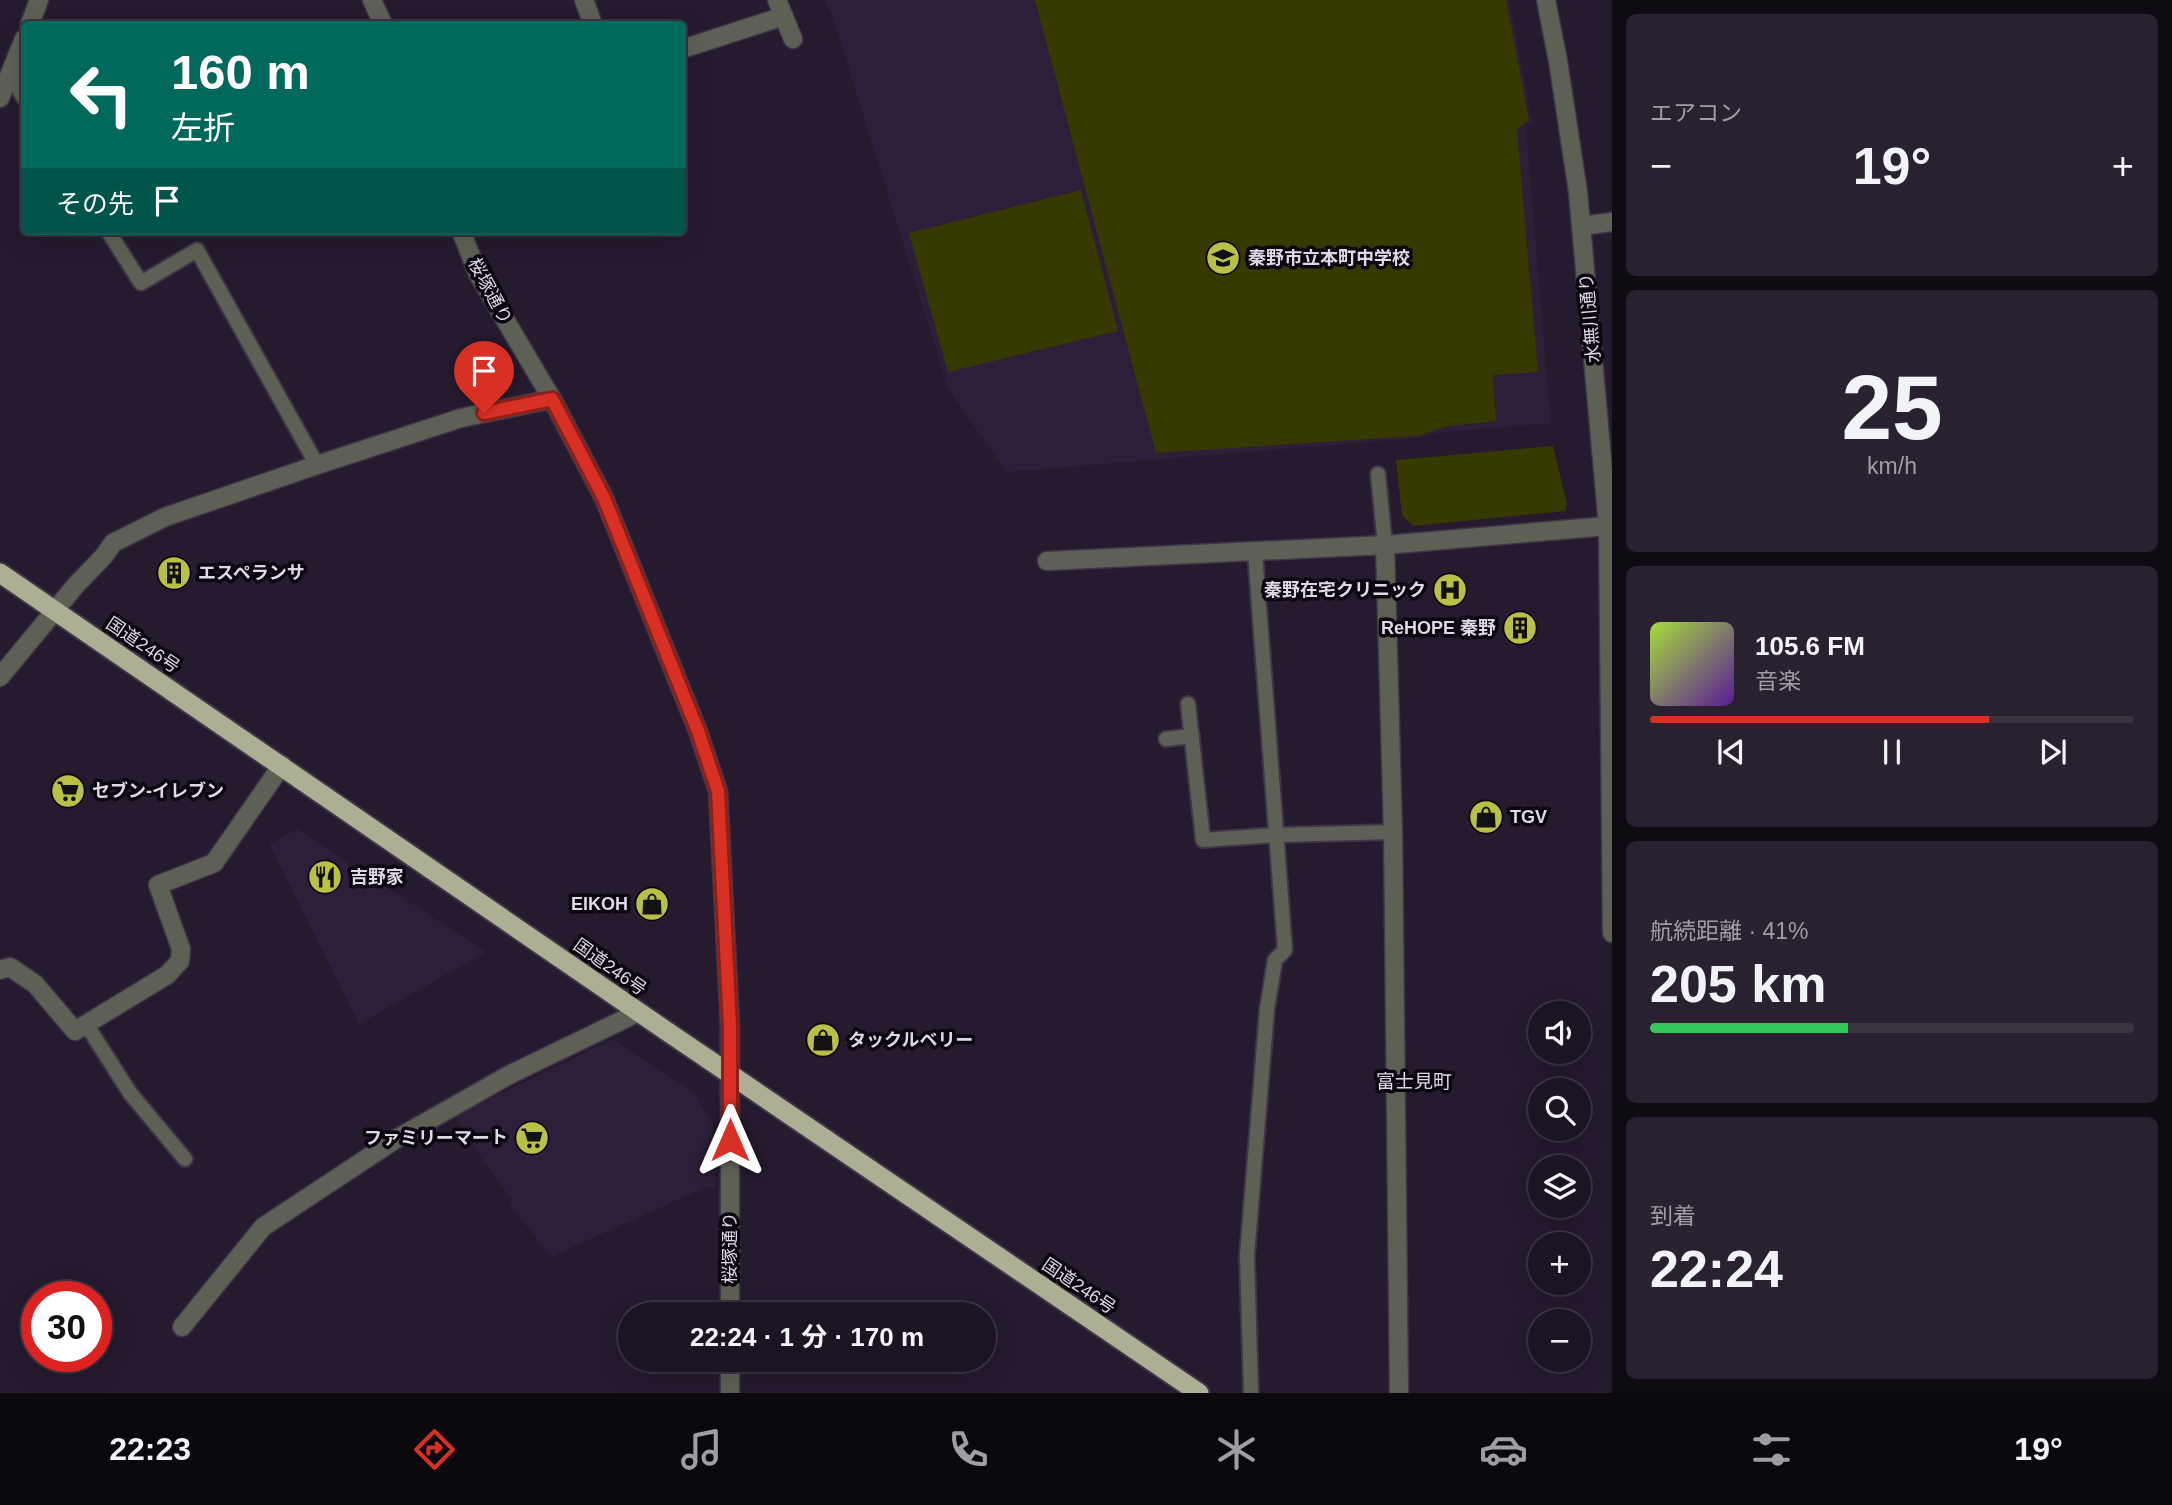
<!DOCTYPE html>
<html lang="ja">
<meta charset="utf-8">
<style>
:root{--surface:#1c1422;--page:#29212f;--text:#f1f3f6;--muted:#a09ea5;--line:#3a3340;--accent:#d93025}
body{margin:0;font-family:Helvetica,"Noto Sans JP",sans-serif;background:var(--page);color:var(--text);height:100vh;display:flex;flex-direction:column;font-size:26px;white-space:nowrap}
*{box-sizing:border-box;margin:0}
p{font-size:23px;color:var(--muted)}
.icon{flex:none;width:38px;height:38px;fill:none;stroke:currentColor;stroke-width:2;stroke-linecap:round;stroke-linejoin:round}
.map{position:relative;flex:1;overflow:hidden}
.drawer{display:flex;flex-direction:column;gap:14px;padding:14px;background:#0f0b13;width:560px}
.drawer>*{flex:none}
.banner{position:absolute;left:21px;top:21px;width:665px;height:214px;border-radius:7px;box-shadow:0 7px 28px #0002,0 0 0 2px var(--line);background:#00695c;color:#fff;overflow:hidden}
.fabs{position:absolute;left:1528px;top:1001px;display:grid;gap:14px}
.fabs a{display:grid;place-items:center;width:63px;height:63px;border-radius:50%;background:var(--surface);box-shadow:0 7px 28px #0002,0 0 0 2px var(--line);font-size:35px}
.speed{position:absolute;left:21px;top:1281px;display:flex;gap:14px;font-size:35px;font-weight:700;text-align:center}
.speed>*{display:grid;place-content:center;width:91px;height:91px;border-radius:50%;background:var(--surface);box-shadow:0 7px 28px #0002,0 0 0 2px var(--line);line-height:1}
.speed .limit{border:10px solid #d22;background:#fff;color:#111}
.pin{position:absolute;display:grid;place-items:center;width:60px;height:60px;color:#fff;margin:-72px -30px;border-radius:50% 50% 50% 0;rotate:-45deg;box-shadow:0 0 7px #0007}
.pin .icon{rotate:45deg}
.me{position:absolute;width:77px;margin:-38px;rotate:0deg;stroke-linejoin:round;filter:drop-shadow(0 0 5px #0008)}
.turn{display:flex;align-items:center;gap:24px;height:147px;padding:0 35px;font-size:32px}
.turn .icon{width:91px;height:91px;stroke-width:2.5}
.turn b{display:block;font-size:49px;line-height:60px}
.then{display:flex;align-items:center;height:66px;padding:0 35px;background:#0003;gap:14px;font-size:26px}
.big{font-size:52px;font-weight:700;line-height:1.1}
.drawer .tile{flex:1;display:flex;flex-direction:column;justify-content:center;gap:10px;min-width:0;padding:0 24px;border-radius:10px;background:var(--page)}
.drawer .dial{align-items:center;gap:0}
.dial b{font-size:91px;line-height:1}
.song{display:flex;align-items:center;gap:21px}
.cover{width:84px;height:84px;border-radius:10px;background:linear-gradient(135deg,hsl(80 70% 55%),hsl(270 70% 35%))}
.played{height:7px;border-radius:4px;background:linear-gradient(90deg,var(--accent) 70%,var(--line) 70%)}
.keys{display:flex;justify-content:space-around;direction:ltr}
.heat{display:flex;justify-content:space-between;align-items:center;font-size:38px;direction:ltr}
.charge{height:10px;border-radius:5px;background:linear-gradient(90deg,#34c759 41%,var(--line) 0)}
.trip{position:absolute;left:618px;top:1302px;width:378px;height:70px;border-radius:35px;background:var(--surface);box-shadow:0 7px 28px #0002,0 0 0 2px var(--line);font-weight:700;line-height:70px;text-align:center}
.tabs{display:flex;height:112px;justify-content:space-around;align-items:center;background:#0b080e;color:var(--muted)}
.tabs .icon{width:49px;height:49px}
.tabs .current{color:var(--accent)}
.tabs b{font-size:32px;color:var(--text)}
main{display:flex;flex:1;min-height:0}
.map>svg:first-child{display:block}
.built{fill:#2d1f39}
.green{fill:#373a00}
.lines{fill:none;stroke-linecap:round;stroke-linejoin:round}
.service-casing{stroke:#3f3548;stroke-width:18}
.minor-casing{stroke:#3f3548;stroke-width:21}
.tertiary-casing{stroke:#3f3548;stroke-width:21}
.trunk-casing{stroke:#3f3548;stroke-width:23}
.service{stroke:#5f6055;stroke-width:14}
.minor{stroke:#5f6055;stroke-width:18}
.tertiary{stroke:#5f6055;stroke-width:18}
.trunk{stroke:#acaf94;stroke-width:19}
.route-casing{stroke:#8d1f18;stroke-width:18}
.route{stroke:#d93025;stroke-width:12}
.labels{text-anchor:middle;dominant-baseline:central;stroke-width:7;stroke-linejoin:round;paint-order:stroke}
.poi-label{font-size:18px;font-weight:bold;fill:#dfd8e6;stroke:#0b0710;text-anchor:start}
.street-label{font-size:18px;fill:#dfd8e6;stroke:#0b0710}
.neighbourhood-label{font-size:19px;fill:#dfd8e6;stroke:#0b0710}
</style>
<main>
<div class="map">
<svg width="1612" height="1393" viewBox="0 0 1612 1393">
<rect width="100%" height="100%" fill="#251a2e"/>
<path class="built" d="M825,0H1509L1533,124L1526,128L1551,423L1445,432L1416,438L1006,472L948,388L833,18Z
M297,829L486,952L359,1024L269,844Z
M613,1039L695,1093L713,1126L715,1187L714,1189L708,1186L551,1257L508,1203L512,1200L484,1162L454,1116Z"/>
<path class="green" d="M1035,0H1506L1529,120L1517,129L1538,372L1493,375L1496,421L1448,426L1417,436L1156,453Z
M1081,190L1118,331L948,372L909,233Z
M1553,446L1567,504L1565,511L1413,526L1402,515L1396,460Z"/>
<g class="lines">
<g class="service-casing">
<path id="service" d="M11,76L24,98
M108,231L141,283L197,250L317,465
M1378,474L1385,545
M1188,704L1203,840L1277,835L1393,832
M1166,739L1192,736
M86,1024L130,1093L185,1159
M1251,1393L1247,1256L1267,1009L1275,960L1285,950L1255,553"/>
</g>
<g class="minor-casing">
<path id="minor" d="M372,0L383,24
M584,0L593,24
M777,0L793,39
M30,24L39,0
M682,49L784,16
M0,98L24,39
M1581,226L1612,222
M461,231L478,274L552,399L604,498L698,731L718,791L730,1026V1314
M1385,545L1393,832L1399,1393
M1047,561L1385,545L1608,526
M0,677L76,585L104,556L113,543L165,517L317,465L461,418L552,399
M0,970L10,967L35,984L75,1031L167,975L180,961L181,949L158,885L214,863L282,765
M182,1327L263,1227L396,1139L509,1075L639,1012
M730,1360V1393"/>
</g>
<g class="tertiary-casing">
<path id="tertiary" d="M1546,0L1558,61L1578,192L1608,526L1612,933"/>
</g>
<g class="trunk-casing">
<path id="trunk" d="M0,573L662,1028L1199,1393"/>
</g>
<use href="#service" class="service"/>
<use href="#minor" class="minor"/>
<use href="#tertiary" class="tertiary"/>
<use href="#trunk" class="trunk"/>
</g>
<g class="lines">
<g class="route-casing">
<path id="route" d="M484,413L552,399L604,498L698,731L718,791L730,1026V1140"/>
</g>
<use href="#route" class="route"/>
</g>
<defs>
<g id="school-disc" transform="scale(1.75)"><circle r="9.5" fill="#b9c046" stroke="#0b0710"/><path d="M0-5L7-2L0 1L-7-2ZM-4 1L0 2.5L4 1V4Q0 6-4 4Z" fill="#111"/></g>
<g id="building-disc" transform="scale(1.75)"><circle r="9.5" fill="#b9c046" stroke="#0b0710"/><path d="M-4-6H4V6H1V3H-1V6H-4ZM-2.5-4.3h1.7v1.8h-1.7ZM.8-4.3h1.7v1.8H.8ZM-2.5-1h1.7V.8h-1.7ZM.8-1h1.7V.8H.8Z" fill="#111"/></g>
<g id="hospital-disc" transform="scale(1.75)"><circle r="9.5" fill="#b9c046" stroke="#0b0710"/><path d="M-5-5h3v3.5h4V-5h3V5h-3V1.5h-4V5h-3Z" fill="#111"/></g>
<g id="supermarket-disc" transform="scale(1.75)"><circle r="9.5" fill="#b9c046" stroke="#0b0710"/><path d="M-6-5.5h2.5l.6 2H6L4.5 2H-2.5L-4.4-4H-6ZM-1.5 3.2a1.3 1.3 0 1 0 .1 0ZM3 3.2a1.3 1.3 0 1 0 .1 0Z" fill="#111"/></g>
<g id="shop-disc" transform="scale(1.75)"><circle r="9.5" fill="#b9c046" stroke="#0b0710"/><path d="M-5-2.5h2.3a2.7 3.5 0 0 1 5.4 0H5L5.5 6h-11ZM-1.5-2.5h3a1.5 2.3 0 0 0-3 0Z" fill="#111"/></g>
<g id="restaurant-disc" transform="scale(1.75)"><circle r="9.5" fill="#b9c046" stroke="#0b0710"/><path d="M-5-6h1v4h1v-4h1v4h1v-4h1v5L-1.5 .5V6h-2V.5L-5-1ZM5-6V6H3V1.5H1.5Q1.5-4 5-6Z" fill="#111"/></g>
</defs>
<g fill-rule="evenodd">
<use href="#school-disc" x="1223" y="258"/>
<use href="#building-disc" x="174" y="573"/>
<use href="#hospital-disc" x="1450" y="590"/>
<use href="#building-disc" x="1520" y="628"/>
<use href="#supermarket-disc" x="68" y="791"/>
<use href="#shop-disc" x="1486" y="817"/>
<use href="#restaurant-disc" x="325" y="877"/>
<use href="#shop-disc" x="652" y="904"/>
<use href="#shop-disc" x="823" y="1040"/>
<use href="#supermarket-disc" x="532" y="1138"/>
</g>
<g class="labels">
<g class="poi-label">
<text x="1248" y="258">秦野市立本町中学校</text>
<text x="198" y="573">エスペランサ</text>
<text x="1426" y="590" text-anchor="end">秦野在宅クリニック</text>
<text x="1496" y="628" text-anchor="end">ReHOPE 秦野</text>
<text x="92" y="791">セブン-イレブン</text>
<text x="1510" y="817">TGV</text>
<text x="350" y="877">吉野家</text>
<text x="628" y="904" text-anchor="end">EIKOH</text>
<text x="848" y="1040">タックルベリー</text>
<text x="508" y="1138" text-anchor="end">ファミリーマート</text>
</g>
<g class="street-label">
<text transform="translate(490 291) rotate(62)">桜塚通り</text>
<text transform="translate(1590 318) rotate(-95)">水無川通り</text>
<text transform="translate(143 645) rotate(34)">国道246号</text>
<text transform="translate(610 967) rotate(35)">国道246号</text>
<text transform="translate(730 1248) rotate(-90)">桜塚通り</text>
<text transform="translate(1079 1286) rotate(34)">国道246号</text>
</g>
<g class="neighbourhood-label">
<text x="1414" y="1081">富士見町</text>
</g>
</g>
</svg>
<div class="fabs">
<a><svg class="icon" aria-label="sound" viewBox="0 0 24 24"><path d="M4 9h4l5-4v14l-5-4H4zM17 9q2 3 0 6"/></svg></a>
<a><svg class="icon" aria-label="search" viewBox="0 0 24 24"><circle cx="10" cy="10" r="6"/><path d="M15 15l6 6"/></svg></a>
<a><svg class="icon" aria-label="layers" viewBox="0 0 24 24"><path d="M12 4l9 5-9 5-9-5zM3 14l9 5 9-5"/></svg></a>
<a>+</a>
<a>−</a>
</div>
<div class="speed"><div class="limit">30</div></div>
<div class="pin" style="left:484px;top:413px;background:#d93025"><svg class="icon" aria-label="arrive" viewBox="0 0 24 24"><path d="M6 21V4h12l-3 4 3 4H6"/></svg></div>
<svg class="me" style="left:730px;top:1140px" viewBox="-20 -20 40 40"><path d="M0-17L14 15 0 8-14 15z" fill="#d93025" stroke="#fff" stroke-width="4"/></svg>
<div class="trip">22:24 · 1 分 · 170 m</div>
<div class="banner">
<div class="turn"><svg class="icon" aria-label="left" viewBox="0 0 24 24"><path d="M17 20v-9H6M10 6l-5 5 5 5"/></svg><div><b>160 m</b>左折</div></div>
<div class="then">その先<svg class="icon" aria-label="arrive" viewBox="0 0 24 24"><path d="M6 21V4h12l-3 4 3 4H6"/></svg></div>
</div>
</div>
<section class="drawer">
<div class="tile"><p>エアコン</p>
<div class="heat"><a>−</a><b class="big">19°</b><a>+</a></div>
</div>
<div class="tile dial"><b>25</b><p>km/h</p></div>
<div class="tile">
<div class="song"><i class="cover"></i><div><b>105.6 FM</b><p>音楽</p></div></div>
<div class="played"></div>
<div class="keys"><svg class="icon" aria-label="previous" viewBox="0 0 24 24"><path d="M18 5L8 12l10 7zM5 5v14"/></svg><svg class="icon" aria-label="pause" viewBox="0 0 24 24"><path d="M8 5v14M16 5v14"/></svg><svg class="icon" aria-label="next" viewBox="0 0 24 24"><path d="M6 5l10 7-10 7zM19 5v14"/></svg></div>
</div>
<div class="tile"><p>航続距離 · 41%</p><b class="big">205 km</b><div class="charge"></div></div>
<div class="tile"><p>到着</p><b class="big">22:24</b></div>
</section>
</main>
<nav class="tabs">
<b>22:23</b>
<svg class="icon current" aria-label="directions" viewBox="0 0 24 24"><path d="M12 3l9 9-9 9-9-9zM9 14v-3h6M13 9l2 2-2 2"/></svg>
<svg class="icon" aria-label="music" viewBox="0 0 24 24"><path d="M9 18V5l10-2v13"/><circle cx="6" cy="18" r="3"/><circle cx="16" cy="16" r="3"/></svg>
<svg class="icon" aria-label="phone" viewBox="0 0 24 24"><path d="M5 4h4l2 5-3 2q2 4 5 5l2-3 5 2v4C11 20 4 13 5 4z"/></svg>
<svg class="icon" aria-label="climate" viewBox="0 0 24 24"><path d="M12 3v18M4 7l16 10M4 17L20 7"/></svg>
<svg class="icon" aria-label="car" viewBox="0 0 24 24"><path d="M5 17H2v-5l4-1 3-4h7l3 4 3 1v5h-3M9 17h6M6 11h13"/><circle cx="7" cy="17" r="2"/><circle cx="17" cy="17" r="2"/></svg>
<svg class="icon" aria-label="filters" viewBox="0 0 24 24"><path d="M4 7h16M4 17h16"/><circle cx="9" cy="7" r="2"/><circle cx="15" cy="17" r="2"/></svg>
<b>19°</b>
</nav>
